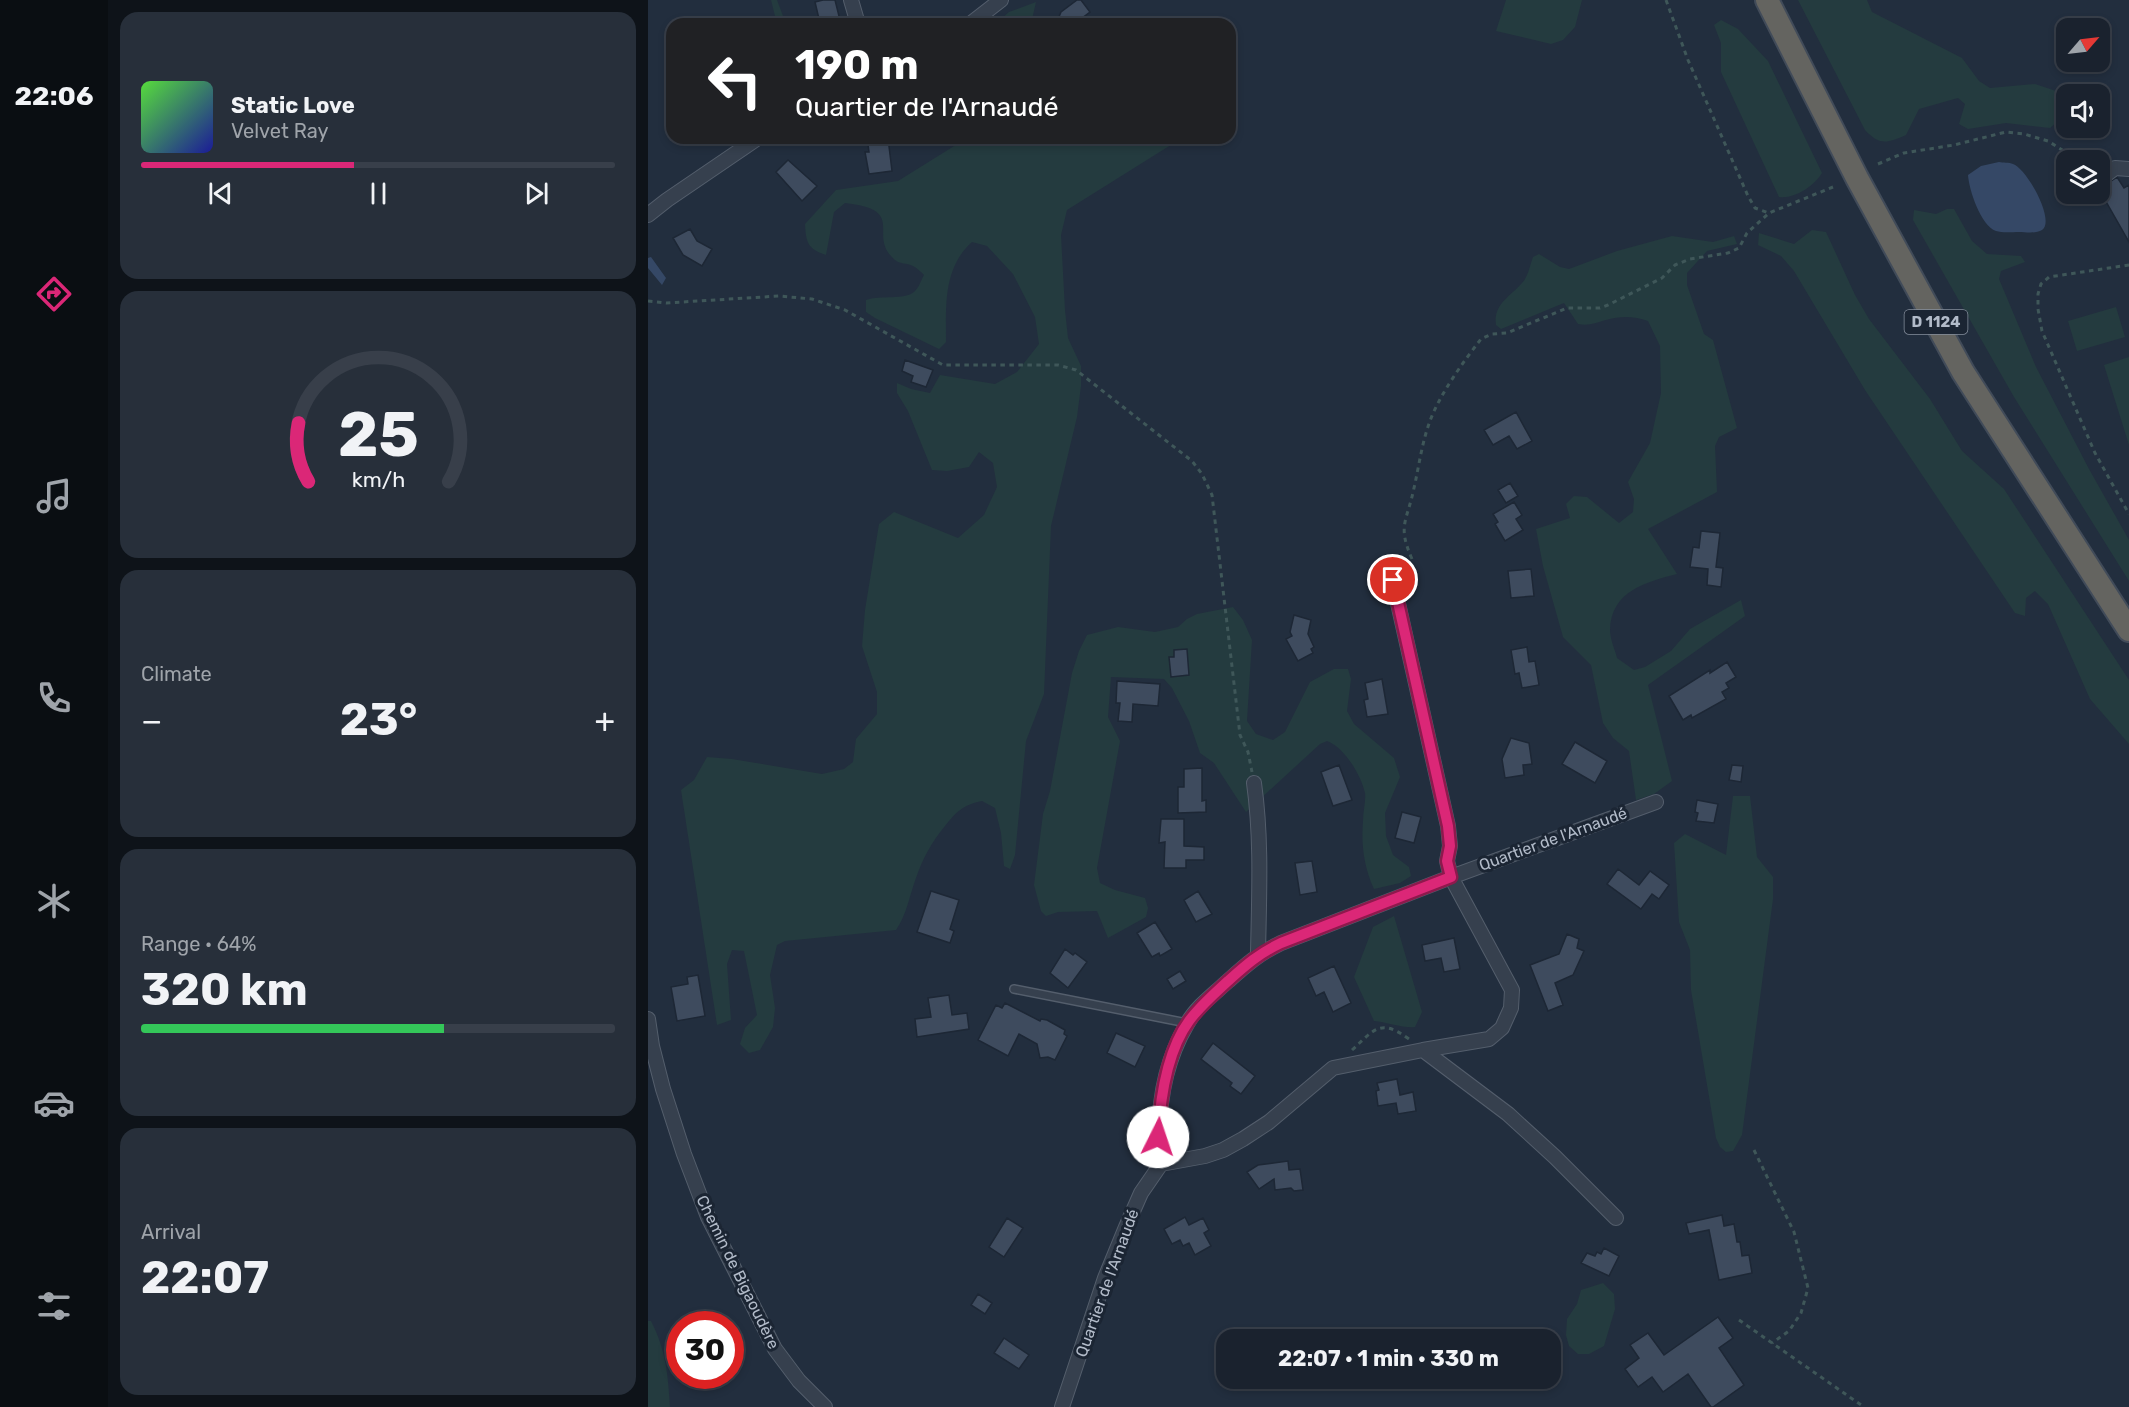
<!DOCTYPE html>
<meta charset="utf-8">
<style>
:root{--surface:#1a222e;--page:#272f3a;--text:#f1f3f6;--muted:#9fa4aa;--line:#383f4a;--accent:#db2777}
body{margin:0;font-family:Rubik,sans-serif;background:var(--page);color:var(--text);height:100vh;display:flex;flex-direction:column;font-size:22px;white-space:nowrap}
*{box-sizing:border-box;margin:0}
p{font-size:20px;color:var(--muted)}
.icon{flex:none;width:33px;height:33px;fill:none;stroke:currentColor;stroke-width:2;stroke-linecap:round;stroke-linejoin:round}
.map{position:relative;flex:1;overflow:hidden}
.panel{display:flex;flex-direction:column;gap:12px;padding:12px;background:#0e1319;width:540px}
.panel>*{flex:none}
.banner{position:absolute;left:18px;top:18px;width:570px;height:126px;border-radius:18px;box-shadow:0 3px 9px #0003,0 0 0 2px var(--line);background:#202124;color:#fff;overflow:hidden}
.needle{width:39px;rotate:62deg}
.tools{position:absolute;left:1408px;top:18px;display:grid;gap:12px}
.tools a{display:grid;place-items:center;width:54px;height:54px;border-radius:12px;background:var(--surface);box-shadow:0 3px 9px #0003,0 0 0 2px var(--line);font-size:30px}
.speed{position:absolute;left:18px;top:1311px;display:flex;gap:12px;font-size:30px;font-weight:700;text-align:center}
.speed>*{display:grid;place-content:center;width:78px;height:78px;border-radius:50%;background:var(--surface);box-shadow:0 3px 9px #0003,0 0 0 2px var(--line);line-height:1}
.speed .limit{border:9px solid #d22;background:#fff;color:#111}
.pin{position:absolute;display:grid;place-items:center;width:51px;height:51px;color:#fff;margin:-26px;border:3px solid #fff;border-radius:50%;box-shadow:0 2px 6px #0007}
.me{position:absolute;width:66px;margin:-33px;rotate:4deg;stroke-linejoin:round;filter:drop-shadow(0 0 4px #0008)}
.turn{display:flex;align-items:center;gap:21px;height:126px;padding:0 30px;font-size:27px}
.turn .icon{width:78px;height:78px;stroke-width:2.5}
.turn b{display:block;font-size:42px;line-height:51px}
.big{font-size:45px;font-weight:700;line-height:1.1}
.panel .card{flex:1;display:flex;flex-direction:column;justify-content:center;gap:9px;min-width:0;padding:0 21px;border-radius:18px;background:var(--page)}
.panel .dial{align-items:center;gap:0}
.dial svg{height:156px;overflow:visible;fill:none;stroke:var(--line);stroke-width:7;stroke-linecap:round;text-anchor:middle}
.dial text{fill:var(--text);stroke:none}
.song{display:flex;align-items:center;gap:18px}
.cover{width:72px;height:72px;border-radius:9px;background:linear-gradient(135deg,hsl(110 70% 55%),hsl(240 70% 35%))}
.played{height:6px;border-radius:3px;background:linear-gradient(90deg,var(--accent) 45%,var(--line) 45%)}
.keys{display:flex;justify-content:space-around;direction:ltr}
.heat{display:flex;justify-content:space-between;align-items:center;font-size:33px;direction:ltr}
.charge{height:9px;border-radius:4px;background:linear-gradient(90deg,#34c759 64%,var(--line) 0)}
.trip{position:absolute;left:568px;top:1329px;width:345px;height:60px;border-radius:18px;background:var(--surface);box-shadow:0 3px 9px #0003,0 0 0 2px var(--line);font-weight:700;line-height:60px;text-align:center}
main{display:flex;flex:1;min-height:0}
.menu{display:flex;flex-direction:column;width:108px;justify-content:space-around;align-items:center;background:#0a0e12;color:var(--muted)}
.menu .icon{width:42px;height:42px}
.menu .selected{color:var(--accent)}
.menu b{font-size:27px;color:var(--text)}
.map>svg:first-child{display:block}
.green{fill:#243b3f}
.water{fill:#354866}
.building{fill:#3e4b5e;stroke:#1d2735;stroke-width:1.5}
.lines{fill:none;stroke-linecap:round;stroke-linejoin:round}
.service-casing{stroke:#545e6c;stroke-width:10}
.minor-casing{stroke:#545e6c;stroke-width:16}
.trunk-casing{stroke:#414b59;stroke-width:26}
.path{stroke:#3f5759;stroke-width:3;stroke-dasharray:4.5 4.5;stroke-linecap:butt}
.service{stroke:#36404e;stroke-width:7}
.minor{stroke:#36404e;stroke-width:14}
.trunk{stroke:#646460;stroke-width:22}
.route-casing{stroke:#8e194d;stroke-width:15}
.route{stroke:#db2777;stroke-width:10}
.labels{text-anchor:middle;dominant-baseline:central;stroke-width:6;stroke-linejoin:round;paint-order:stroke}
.shield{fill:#1b2533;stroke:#858e9c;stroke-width:1.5}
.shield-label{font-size:15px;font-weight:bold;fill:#b2bbc9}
.street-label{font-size:16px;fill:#b2bbc9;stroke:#1b2533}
</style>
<main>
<nav class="menu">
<b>22:06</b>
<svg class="icon selected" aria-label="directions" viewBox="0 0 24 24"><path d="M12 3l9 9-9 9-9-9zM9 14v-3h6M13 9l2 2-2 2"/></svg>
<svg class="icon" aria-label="music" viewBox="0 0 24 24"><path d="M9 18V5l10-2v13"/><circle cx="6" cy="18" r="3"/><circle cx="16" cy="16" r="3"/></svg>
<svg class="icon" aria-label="phone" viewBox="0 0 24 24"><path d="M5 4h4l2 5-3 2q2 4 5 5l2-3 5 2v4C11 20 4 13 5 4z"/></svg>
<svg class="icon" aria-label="climate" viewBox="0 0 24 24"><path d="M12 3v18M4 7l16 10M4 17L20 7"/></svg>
<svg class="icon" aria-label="car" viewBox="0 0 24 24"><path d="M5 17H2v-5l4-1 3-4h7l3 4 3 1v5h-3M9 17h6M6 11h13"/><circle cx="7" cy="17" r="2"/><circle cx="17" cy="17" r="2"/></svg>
<svg class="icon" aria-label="filters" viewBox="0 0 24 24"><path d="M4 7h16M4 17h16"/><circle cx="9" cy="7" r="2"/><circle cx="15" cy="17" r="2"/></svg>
</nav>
<section class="panel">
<div class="card">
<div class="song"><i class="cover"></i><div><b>Static Love</b><p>Velvet Ray</p></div></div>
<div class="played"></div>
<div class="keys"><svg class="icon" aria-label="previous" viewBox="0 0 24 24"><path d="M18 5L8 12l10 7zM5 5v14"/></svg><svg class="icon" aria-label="pause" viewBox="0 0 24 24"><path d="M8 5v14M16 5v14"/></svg><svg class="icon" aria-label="next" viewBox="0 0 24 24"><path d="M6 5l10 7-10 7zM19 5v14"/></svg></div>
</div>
<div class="card dial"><svg viewBox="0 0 100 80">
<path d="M14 69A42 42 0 1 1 86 69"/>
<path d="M14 69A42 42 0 0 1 9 39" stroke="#db2777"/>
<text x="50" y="56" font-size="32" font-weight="700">25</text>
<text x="50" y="72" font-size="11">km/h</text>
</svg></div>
<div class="card"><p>Climate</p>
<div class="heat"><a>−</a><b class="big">23°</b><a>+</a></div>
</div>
<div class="card"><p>Range · 64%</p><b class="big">320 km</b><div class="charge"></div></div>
<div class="card"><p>Arrival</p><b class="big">22:07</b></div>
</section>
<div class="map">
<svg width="1481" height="1407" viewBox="0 0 1481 1407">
<rect width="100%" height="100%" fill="#222e3e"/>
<path class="green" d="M123,0H129L138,24H129Z
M858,0H934L927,27L915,40L903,44L848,31Z
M1150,0H1219L1224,12L1314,58L1331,81L1342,88L1387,84L1411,92L1410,121L1402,128L1358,123L1320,129L1311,124L1317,104L1310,98L1271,109L1258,135C1239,143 1232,146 1217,130Z
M388,2L383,24H347L361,12Z
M1073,20L1090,29L1120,61L1174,173C1166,186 1147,199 1131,197L1073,72V43L1066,25Z
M319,138H534L419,210L413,235L417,310L420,338L433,366V386L429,417L403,526L396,694L378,741L367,855L362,869L356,866L353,833L347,808L334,801C315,805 309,811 297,826C283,843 275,858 268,878C261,897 259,914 248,930L137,941L129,945L122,975L127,1008L125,1027L112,1050L101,1053L92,1044L97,1028L109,1015L96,951L84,950L79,964L83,1020L69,1025L33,790L46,780L59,757L84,759L174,774L196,769L205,762L208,739L229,714V692L214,646L217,610L231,524L246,512L310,538L336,515L349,487L345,463L331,452L321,467L299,471L284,470L260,411L249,393V383L263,389L282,393L292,375L347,384L369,372L391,344L387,317L365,274L339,246L324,242C295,268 298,306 298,342L291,349L227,318L218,312V300C232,295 257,300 266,292C271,288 273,280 276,275C273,272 269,268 265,266C259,263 251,264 247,260C218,235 261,210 197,203L186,212L178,255C160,249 158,243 157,224L188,190L250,181Z
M1299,209H1306L1324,241L1339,254L1373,256L1377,262L1353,271L1351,279L1388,367L1441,469L1481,540V581L1366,397L1265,220L1266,210L1288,214Z
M1164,230L1178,232L1207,295L1221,319L1282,399L1314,451L1356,489L1481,680V744L1442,699L1400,604L1387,591L1378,598L1377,616L1367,613L1217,390L1146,271L1133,256L1110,245L1111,233L1146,244Z
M1024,236L1065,242L1086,236L1089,244L1059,251L1039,273V285L1056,334L1065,340L1089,428L1071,437L1067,446L1069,492L1000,529L1029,574C998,582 963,591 962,630C962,639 967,650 969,658L986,670L997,667L1023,651L1042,629L1093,600L1097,616L1000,685L1024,781L1006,794L988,800L981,751L965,738L955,723L943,665L915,637L895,566L888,529L922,518L918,504L926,496L939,497L971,523L985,512L986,499L980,482L1002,443L1013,393L1012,346L1000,321C986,316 972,316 958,320C947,323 941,326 930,324L916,303L853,329L848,325C845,304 862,297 874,283C880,277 882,265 885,257L891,254L912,267L921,269L969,251Z
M1468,307L1477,337L1429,351L1420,321Z
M1481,357V445L1456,365Z
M585,607L595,620L604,640L599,721L608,734L625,740L637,732L662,682L686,669H700L703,679L699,711L706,724L746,758L752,777L737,813L738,836L745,855L761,867L763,876L752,883L726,889C716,867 713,845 715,821C715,812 718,801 717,793C713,775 696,747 679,741L672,744L598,812L566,763L552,753L541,721L524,688L516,679L463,677L460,717L472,741L449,868L452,883L467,890L497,898L500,908L498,917L460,938L449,911L410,912L398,916L393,911L386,885L395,814L402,791L424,673L431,651L439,635L470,627L507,632L530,627L539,619L549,614Z
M1085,796H1102L1109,857L1125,877V899L1094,1135L1085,1151L1078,1152L1072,1147L1068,1138L1043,990L1042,950L1031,922L1026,843L1037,834L1078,855Z
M746,916L774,1012L767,1027C758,1029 738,1022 726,1021L706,977L725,927Z
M955,1283L966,1294L967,1309L956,1346L941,1354H930L921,1346L918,1335L919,1319L929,1304L933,1290Z
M0,1321H3C18,1350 20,1375 22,1407H0Z"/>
<path class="water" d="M1351,162C1355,163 1361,162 1365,164C1378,168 1408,220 1394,230C1388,234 1377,232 1371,232C1364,232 1354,233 1348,231C1333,226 1321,190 1320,175L1333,166Z
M3,257L18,278L14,285L0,268V258Z"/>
<path class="building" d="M175,0H187L193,24H176L175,18L171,19L167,2Z
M429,0H433L442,12L426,24H408L413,12Z
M219,138H240L244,171L221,174L217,152H221Z
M140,160L169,186L154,201L128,172Z
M1469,177L1476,188L1481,185V242L1452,191V188Z
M42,229L49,241L64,249L54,266L35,255L25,238Z
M257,360L285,370L278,387L263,382L265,376L254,371Z
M868,412L884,441L869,449L861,436L845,445L836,430Z
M862,483L870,496L858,503L850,490Z
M866,502L874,515L868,519L875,530L857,541L847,524L850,522L845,514Z
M1053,531L1072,533L1068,567L1075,568L1073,587L1059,585L1060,569L1042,567L1045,547L1051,548Z
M883,569L886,596L863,598L860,571Z
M646,615L663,620L660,634L666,647L663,649L665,653L650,661L638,639L644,636L642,632Z
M879,647L881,662L887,661L891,685L874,688L871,673L867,674L863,650Z
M539,649L541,675L523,677L521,657H526V650Z
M1079,662L1088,677L1078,683L1081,688L1074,692L1078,699L1044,718L1043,715L1035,720L1021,696L1062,670V673Z
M734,679L740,714L719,717L716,700L720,699L717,683Z
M469,681L512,684L510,706L485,704L484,722L470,721L472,703H468Z
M863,738L881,743L884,764L875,765L876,775L857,778L854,759Z
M927,742L959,761L947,783L914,764Z
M691,765L704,800L685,806L673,772Z
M1084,765L1095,766L1093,782L1081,780Z
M554,768V801L558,800V812L530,813V787H536V769Z
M1049,800L1070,804L1066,823L1048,821L1050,813L1047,812Z
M754,812L773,817L766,843L747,838Z
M513,819H536V846L556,847V860H538V868H516L517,842L511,843Z
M664,861L669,892L652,895L647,863Z
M970,869L991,885L1002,871L1021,885L1011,899L1004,894L993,909L959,884Z
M283,891L311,900L302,929L306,931L302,943L269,932Z
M550,891L564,914L548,922L536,900Z
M507,922L524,949L512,956L511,953L504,957L489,933Z
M919,934L931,939L929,948L936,951L925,975L907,983L915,1005L900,1011L882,965L911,954Z
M806,938L812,969L796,972L793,958L777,961L774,945Z
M417,949L425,955L427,953L439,962L420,988L402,973Z
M686,966L703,1003L685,1012L676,992L668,996L660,978Z
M532,971L538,981L525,989L519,979Z
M50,975L57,1016L29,1021L23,987L40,984L39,977Z
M301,995L304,1015L319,1013L321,1029L269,1037L267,1019L283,1017L280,998Z
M357,1003L392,1021L393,1019L399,1020L417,1030L416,1034L419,1036L407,1060L400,1057L392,1058L389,1044L371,1034L360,1056L330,1040L348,1005L354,1008Z
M468,1033L497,1046L487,1067L459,1053Z
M565,1043L607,1076L593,1094L582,1086L584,1083L553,1059Z
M749,1079L752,1095L765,1092L768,1111L750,1114L748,1103L730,1106L728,1091L731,1090L729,1083Z
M640,1161L641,1170L652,1169L655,1190L646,1191L643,1188L627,1190L626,1179L611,1189L599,1172L610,1165Z
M1074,1215L1076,1226L1086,1224L1089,1242H1092L1094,1256L1101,1255L1104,1273L1071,1280L1061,1230L1041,1234L1038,1223Z
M537,1217L541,1225L555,1218L561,1230L556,1233L563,1246L547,1255L541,1243L535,1246L532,1240L524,1244L516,1229Z
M359,1218L375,1228L356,1257L341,1247Z
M956,1248L971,1256L961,1276L933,1263L939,1253L947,1256L949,1252L953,1254Z
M330,1294L344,1303L337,1314L323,1305Z
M1070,1317L1085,1338L1071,1348L1096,1385L1065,1407H1063L1040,1374L1015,1392L1004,1377L990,1387L977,1369L991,1358L982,1345L1000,1333L1016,1355Z
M356,1338L381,1355L371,1369L346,1353Z"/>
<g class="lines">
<g class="service-casing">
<path id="service" d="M366,989L539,1023"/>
</g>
<g class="minor-casing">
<path id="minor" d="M203,0L210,24
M322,24L353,0
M1452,179L1467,168L1481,169
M0,215L19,200L110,138
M745,581L800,826L802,846L799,861L803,877L864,990L863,1008L854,1028L841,1039L775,1050
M606,783C614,840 611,897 610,954
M0,1019L4,1046L15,1089L36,1154L60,1217L127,1349L151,1381L177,1407
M513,1164L557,1156L575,1150L595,1139L621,1122L685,1068L775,1050L860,1114L907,1157L968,1218
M414,1407L457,1278L478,1227L493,1193L513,1164C508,1116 514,1067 539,1024C548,1007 566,994 580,981C599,964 610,954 633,943L803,877L1008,802"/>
</g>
<g class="trunk-casing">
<path id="trunk" d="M1119,0L1209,178L1315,372L1481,630"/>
</g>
<path class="path" d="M1018,0L1040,60L1100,196L1107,208L1121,213L1185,187
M1230,164L1256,153L1306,145L1358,132L1376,134L1400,141L1430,160
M1481,265L1401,277L1393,284L1390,294V309L1394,331L1447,453L1481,514
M0,301L18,303L131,296L164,299L197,310L295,365H410L428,370L544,461L554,474L564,495L592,735L600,752L604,772
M764,559C749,525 759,522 766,488C771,466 774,442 782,421C792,394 815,362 833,339L844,334L859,333L919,308H952L960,305L1014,278L1027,265L1042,259L1080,253L1091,248L1099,233L1121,213
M704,1050C727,1029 732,1018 761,1039
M1106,1150L1146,1232L1160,1288L1153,1313L1141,1331L1124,1343
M1091,1320L1216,1407"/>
<use href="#service" class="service"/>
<use href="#minor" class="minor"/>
<use href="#trunk" class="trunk"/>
</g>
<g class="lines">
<g class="route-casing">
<path id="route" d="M510,1137C512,1101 519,1051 541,1021C552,1006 566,994 580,981C598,965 610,954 633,943L803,877L799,861L802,846L800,826L745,580"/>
</g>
<use href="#route" class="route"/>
</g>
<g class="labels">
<rect class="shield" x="1256.5" y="310" width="63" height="24" rx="4.5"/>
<g class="shield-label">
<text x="1288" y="322">D 1124</text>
</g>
<g class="street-label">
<text transform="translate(905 839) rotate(-20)">Quartier de l'Arnaudé</text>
<text transform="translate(90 1272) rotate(64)">Chemin de Bigaoudère</text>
<text transform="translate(459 1283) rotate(-70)">Quartier de l'Arnaudé</text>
</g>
</g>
</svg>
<div class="tools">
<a><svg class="needle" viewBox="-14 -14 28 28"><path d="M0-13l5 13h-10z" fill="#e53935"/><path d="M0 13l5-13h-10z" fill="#9fa4aa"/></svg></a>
<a><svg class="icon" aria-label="sound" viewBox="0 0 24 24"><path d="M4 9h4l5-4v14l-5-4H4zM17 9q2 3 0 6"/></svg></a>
<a><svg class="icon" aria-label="layers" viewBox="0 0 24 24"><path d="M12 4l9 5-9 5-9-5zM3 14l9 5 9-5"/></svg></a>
</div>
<div class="speed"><div class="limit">30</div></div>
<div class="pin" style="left:745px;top:580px;background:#d93025"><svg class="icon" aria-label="arrive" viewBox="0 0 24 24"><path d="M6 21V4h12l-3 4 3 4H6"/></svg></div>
<svg class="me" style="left:510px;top:1137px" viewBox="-20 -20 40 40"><circle r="19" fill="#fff"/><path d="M0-13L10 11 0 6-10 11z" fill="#db2777"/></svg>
<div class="trip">22:07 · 1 min · 330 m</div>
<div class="banner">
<div class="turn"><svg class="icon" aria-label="left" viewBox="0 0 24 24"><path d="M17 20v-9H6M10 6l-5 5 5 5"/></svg><div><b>190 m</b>Quartier de l'Arnaudé</div></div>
</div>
</div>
</main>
